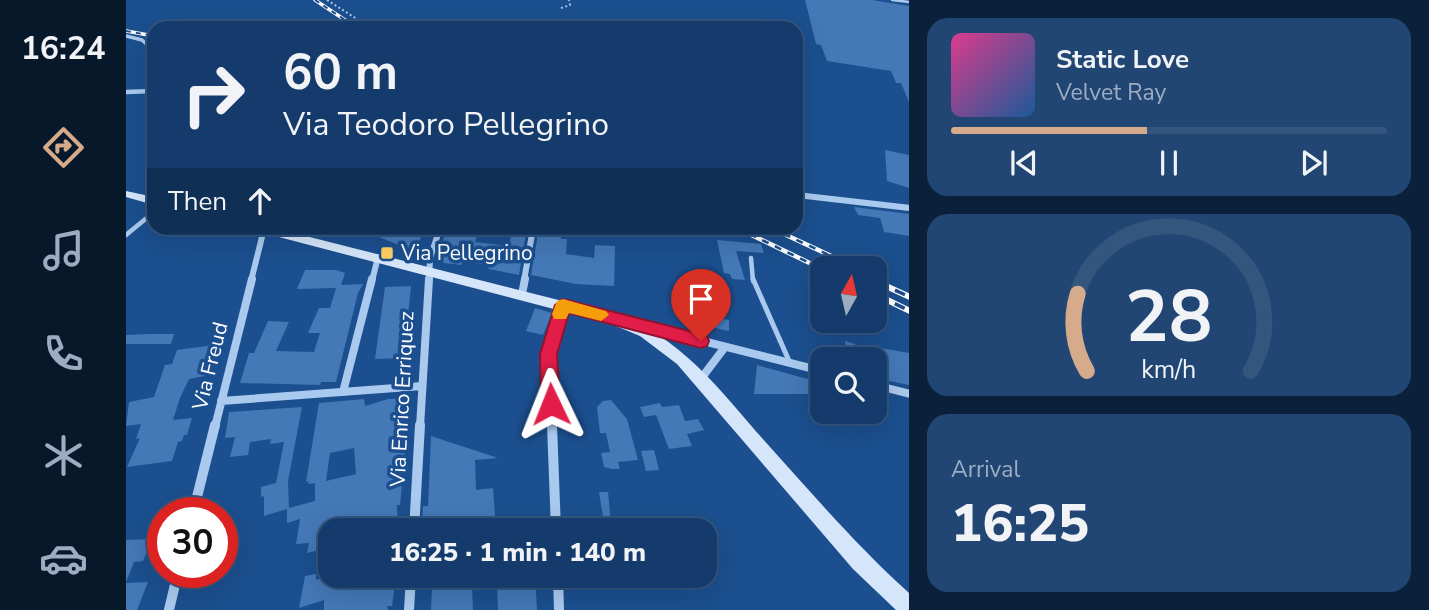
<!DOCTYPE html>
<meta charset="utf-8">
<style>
:root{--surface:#143b6b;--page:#214673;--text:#f1f3f6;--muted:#9dadc1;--line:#33557e;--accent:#d6ab8b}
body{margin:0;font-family:"Nunito Sans",sans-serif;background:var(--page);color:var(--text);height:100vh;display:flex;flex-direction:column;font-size:26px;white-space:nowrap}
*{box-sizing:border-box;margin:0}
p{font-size:23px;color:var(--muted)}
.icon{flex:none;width:38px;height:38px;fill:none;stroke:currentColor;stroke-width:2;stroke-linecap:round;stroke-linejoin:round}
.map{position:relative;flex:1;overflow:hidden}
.drawer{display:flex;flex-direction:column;gap:18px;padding:18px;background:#0b203b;width:520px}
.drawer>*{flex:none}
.banner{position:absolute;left:21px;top:21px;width:656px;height:214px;border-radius:21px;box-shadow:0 7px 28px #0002,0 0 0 2px var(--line);background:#143b6b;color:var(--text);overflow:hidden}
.needle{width:46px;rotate:8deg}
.controls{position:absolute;left:684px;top:256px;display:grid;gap:14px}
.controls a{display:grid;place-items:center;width:77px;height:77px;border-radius:14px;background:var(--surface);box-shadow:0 7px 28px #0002,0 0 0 2px var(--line);font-size:35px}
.speed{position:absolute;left:21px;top:497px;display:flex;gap:14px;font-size:35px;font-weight:700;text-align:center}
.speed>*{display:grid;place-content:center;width:91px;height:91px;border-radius:50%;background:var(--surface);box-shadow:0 7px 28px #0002,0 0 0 2px var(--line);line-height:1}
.speed .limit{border:10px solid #d22;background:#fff;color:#111}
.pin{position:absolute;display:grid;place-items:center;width:60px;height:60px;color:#fff;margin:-72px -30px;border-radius:50% 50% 50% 0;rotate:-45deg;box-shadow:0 0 7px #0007}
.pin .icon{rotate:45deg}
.me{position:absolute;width:77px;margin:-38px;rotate:358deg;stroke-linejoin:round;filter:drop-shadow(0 0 5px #0008)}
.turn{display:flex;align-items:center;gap:24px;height:147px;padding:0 21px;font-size:32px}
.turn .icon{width:91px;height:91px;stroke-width:2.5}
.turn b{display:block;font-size:49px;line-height:60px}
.then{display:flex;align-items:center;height:66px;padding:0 21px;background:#0003;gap:14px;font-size:26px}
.big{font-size:52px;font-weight:800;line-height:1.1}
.drawer .card{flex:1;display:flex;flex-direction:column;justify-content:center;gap:10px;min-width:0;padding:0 24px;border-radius:21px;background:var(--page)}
.drawer .dial{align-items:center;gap:0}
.dial svg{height:182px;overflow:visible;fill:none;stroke:var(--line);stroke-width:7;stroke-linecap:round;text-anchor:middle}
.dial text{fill:var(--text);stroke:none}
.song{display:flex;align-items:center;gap:21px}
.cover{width:84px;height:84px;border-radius:10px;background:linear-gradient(135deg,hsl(330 70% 55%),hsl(210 70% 35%))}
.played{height:7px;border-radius:4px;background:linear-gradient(90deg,var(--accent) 45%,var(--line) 45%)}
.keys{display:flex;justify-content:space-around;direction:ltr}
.trip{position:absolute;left:192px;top:518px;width:399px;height:70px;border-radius:21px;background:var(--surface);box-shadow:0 7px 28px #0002,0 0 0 2px var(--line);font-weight:800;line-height:70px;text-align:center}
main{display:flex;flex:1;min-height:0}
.tabs{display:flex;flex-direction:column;width:126px;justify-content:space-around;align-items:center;background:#08182b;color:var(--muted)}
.tabs .icon{width:49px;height:49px}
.tabs .current{color:var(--accent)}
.tabs b{font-size:32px;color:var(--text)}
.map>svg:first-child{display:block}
.building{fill:#4478b7;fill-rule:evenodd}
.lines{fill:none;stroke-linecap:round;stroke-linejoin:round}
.path{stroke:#a9c9ee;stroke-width:2;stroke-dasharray:2 2.5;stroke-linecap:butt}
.lane-far2{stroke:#a9c9ee;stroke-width:2.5}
.lane-far1{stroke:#a9c9ee;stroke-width:4.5}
.lane{stroke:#a9c9ee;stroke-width:5}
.street-far4{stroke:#a9c9ee;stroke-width:3.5}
.street-far3{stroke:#a9c9ee;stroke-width:4.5}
.street-far2{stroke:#a9c9ee;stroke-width:6}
.street-far1{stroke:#a9c9ee;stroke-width:8}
.street{stroke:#a9c9ee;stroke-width:10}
.secondary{fill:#d6e6fa;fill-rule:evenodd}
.rail-far2-casing{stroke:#fff;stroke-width:3.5}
.rail-far1-casing{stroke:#fff;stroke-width:4.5}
.rail-casing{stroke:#fff;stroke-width:6}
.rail-far2{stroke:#1b4f8f;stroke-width:2;stroke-dasharray:5;stroke-linecap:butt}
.rail-far1{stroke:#1b4f8f;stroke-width:2.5;stroke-dasharray:7;stroke-linecap:butt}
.rail{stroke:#1b4f8f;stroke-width:3.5;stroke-dasharray:11;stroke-linecap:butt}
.route{fill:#e11d48;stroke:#92132f;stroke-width:2}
.slow{fill:#f59e0b}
.poi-dot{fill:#ffd166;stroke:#1b4f8f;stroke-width:2.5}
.labels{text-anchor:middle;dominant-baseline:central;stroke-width:7;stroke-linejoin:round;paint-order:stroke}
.poi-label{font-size:21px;fill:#fff;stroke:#1b4f8f;text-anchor:start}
.street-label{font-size:21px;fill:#fff;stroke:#1b4f8f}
</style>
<main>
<nav class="tabs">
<b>16:24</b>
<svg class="icon current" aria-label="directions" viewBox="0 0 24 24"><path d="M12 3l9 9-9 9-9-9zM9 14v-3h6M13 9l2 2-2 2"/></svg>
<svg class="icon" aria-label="music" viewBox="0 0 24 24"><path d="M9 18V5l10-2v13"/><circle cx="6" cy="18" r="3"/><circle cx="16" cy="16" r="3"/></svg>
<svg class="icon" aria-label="phone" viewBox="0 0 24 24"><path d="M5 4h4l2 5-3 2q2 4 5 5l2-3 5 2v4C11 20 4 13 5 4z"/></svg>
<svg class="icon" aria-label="climate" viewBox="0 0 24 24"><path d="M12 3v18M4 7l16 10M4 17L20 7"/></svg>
<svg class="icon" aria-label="car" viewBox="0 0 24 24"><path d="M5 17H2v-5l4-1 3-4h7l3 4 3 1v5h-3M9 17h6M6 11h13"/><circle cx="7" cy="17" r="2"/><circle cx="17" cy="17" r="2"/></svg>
</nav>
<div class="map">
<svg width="784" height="610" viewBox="0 0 784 610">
<rect width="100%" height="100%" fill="#1b4f8f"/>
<path class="building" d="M679,0H746L783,6V102L775,83H770L765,71L701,61L695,45L690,44Z
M759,150L783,155V188L761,181Z
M728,207L783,214V236L758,232L754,218L732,215Z
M280,228H298L291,249L274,248L275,246L248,235H277Z
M321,228H354L349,242L383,246L387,228H401L393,275L363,269L360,264L336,262L335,265L310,262Z
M413,228H436L435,239H441L440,254L468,258L469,245L489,246L488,286L450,284L405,275Z
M591,240L635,244L638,253L610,251L619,280L606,279L604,274L598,273Z
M179,270H210L219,273L215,285L237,284L232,293L210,382H195L194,385L114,383L123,353H128L142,321L163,322L150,351L188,352L194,333H182L193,308H204L210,288L171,289Z
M285,286L278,358L249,359L259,287Z
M573,293L598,300L597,319L603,320V331L570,324Z
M409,308L426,313L417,335L400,331Z
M24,334H48L45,344H0V335Z
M719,341L729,344L730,347L750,353L749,347L783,353V385L759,380L758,375L749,373V359H721Z
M88,345L79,376L63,379L54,398L47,420L66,418L61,435H58L56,441L52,442L46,461L1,467L14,438L10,439L15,424L0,426L3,402L28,397L39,365L46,364L51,350Z
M631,365L696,383V394H628Z
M284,398L274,505H271L272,530H205V547L181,553L183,543L170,544L174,519L161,523V509L138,516V496L135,497V487L150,483L158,442L144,444L145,439L124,442L122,455L104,457L109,437L99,438L103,412L176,407L162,481L163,508L189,501V483L182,484L183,481L180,482L193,403L238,399L239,406L262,399ZM228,448L230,474L200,481L204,453Z
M485,400L501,419L512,460L492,462L494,469H486L478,467L475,453L484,452L480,433H474L471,407L477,401Z
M534,403L536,407L553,405L559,421L572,419L578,430L561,434L566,446L543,449L530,415L518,417L514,407Z
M305,436L372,458L349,460L350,490L367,488L370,530H296L297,506H302Z
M528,450L533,470L520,471L515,451Z
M473,492H482L485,522L478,523Z
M26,539L17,561L8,562L0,582V540Z
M190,574V580L203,576H270L266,606H261L262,610H198V600L173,608L179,576Z
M300,576H409L411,610H372L371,584L346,586L347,610H305L306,590H299Z
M22,582L11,610H0V583Z"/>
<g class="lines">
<path class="path" d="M201,0L245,28
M435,8L444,5L443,0"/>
<path class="lane-far2" d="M766,0L784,2"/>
<path class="lane-far1" d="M0,235L28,212
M625,258L627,281"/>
<path class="lane" d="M627,279L664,363"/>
<path class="street-far4" d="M0,36L16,40L28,51"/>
<path class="street-far3" d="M0,92L28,91"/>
<path class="street-far2" d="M671,195L784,208
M125,281L138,229
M246,281L252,257
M303,281L304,258L314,228
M398,281L407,228"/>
<path class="street-far1" d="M396,294L399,279
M509,324L696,371
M574,380L599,347
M749,385L784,394
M217,392L246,279
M95,401L296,386
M89,427L126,279
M294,427L303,279
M426,427L423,354L437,305"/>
<path class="street" d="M426,425L430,530
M67,513L89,425
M288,530L294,425
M432,576L433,610
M43,610L52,572
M283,610L285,576"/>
<path class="secondary" d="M0,191L28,197V205L0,197Z
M128,228H148L488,314C556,335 598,396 644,447C689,497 733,548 784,594V610H770L727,569L551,364L514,336L485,324L130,231Z"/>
<g class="rail-far2-casing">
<path id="rail-far2" d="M189,0L231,28
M0,31L28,36"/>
</g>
<g class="rail-far1-casing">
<path id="rail-far1" d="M611,228L696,269
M645,228L731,268"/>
</g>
<g class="rail-casing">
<path id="rail" d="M749,281L784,297
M749,294L784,311"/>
</g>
<use href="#rail-far2" class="rail-far2"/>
<use href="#rail-far1" class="rail-far1"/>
<use href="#rail" class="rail"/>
</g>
<path class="route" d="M437,299L575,334L581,336L583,341L581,346L575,348L443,313L431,354L434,404L431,410L425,412L418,410L415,404L414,354L429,305Z"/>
<path class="slow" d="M437,299L480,311L483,315L475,321L443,313L440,319H428L426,314L431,301Z"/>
<rect class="poi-dot" x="254" y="246" width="14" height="14" rx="3.5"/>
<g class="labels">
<g class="poi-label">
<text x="275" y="253">Via Pellegrino</text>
</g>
<g class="street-label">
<text transform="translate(84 366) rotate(-76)">Via Freud</text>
<text transform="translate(276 399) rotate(-87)">Via Enrico Erriquez</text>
</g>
</g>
</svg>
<div class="controls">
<a><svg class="needle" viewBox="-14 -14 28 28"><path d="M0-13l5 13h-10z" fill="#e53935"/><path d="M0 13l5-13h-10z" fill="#9dadc1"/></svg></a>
<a><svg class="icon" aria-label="search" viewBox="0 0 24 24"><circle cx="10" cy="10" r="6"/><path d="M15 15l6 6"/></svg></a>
</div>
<div class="speed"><div class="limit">30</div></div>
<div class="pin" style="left:575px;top:341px;background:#d93025"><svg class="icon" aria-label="arrive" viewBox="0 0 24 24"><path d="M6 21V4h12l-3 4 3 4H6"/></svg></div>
<svg class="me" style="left:425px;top:404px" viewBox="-20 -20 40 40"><path d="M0-17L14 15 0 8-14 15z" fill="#e11d48" stroke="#fff" stroke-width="4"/></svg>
<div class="trip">16:25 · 1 min · 140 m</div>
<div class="banner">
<div class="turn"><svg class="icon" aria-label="right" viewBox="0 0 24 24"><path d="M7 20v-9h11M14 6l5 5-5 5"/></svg><div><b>60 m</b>Via Teodoro Pellegrino</div></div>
<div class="then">Then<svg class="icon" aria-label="ahead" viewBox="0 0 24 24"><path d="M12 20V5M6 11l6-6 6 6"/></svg></div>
</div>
</div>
<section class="drawer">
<div class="card">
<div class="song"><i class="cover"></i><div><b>Static Love</b><p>Velvet Ray</p></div></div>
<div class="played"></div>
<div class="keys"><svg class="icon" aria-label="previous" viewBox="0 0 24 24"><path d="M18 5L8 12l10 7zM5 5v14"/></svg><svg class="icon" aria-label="pause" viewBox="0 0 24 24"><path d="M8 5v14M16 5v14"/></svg><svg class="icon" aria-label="next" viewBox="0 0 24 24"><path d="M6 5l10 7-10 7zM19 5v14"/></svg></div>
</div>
<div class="card dial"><svg viewBox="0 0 100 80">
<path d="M14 69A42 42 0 1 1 86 69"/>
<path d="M14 69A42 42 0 0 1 10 35" stroke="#d6ab8b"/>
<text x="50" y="56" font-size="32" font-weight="700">28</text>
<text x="50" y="72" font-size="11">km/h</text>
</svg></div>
<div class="card"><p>Arrival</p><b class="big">16:25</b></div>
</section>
</main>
